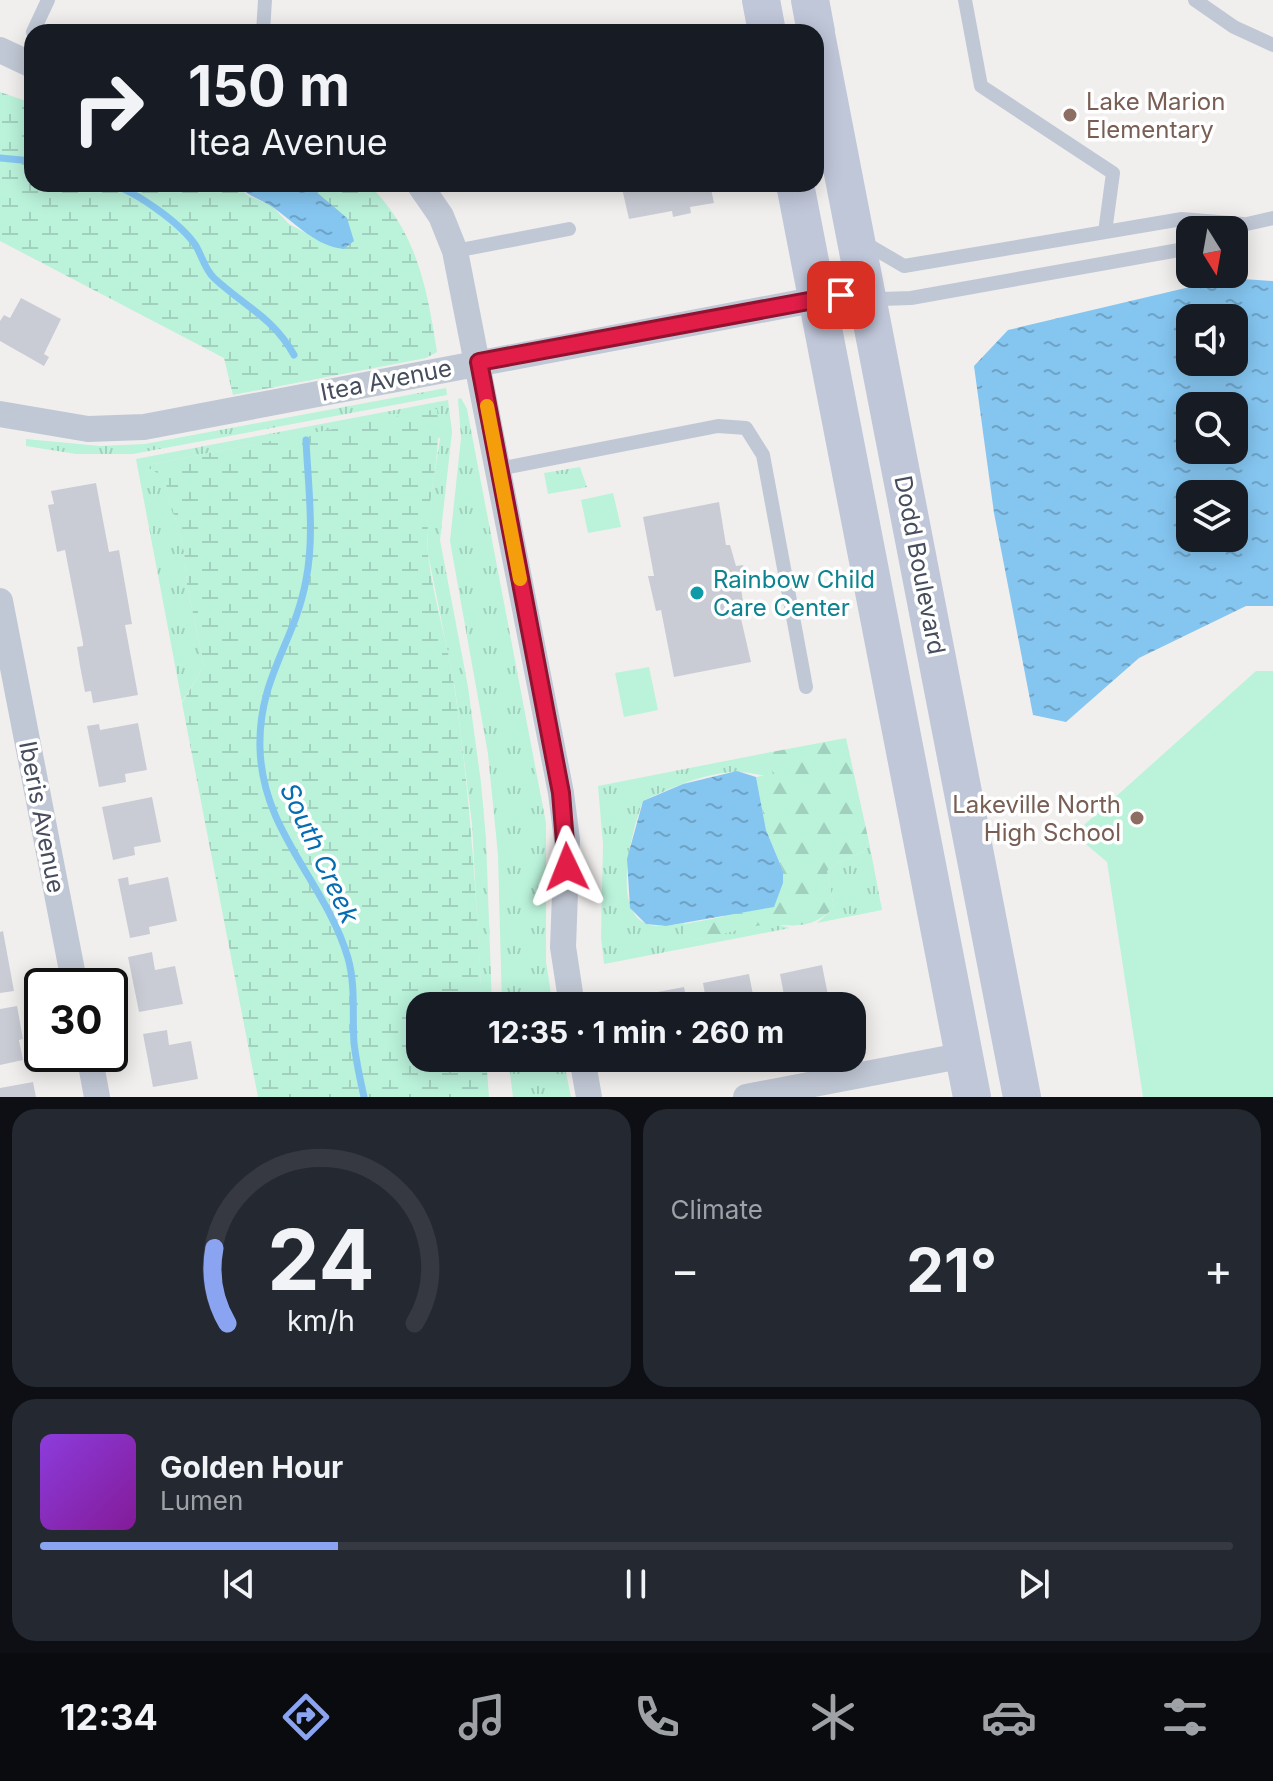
<!DOCTYPE html>
<meta charset="utf-8">
<style>
:root{--surface:#171b24;--page:#242831;--text:#f1f3f6;--muted:#9ea1a6;--line:#363941;--accent:#8ba4f2}
body{margin:0;font-family:Inter,sans-serif;background:var(--page);color:var(--text);height:100vh;display:flex;flex-direction:column;font-size:30px;white-space:nowrap}
*{box-sizing:border-box;margin:0}
p{font-size:26px;color:var(--muted)}
.icon{flex:none;width:44px;height:44px;fill:none;stroke:currentColor;stroke-width:2;stroke-linecap:round;stroke-linejoin:round}
.map{position:relative;height:1097px;overflow:hidden}
.side{display:flex;flex-direction:column;gap:12px;padding:12px;background:#0d0f14;flex:1}
.side>*{flex:none}
.banner{position:absolute;left:24px;top:24px;width:800px;height:168px;border-radius:24px;box-shadow:0 4px 20px #0003;background:#171b24;color:var(--text);overflow:hidden}
.needle{width:52px;rotate:169deg}
.controls{position:absolute;left:1176px;top:216px;display:grid;gap:16px}
.controls a{display:grid;place-items:center;width:72px;height:72px;border-radius:16px;background:var(--surface);box-shadow:0 4px 20px #0003;font-size:40px}
.speed{position:absolute;left:24px;top:968px;display:flex;gap:16px;font-size:40px;font-weight:700;text-align:center}
.speed>*{display:grid;place-content:center;width:104px;height:104px;border-radius:50%;background:var(--surface);box-shadow:0 4px 20px #0003;line-height:1}
.speed .limit{border:4px solid #111;border-radius:12px;background:#fff;color:#111}
.pin{position:absolute;display:grid;place-items:center;width:68px;height:68px;color:#fff;margin:-34px;border-radius:16px;box-shadow:0 4px 12px #0006}
.me{position:absolute;width:88px;margin:-44px;rotate:358deg;stroke-linejoin:round;filter:drop-shadow(0 0 6px #0008)}
.turn{display:flex;align-items:center;gap:28px;height:168px;padding:0 32px;font-size:36px}
.turn .icon{width:104px;height:104px;stroke-width:2.5}
.turn b{display:block;font-size:56px;line-height:68px}
.big{font-size:60px;font-weight:700;line-height:1.1}
.side .widget{flex:1;display:flex;flex-direction:column;justify-content:center;gap:12px;min-width:0;padding:0 28px;border-radius:24px;background:var(--page)}
.side .dial{align-items:center;gap:0}
.dial svg{height:208px;overflow:visible;fill:none;stroke:var(--line);stroke-width:7;stroke-linecap:round;text-anchor:middle}
.dial text{fill:var(--text);stroke:none}
.song{display:flex;align-items:center;gap:24px}
.cover{width:96px;height:96px;border-radius:12px;background:linear-gradient(135deg,hsl(270 70% 55%),hsl(290 70% 35%))}
.played{height:8px;border-radius:4px;background:linear-gradient(90deg,var(--accent) 25%,var(--line) 25%)}
.keys{display:flex;justify-content:space-around;direction:ltr}
.heat{display:flex;justify-content:space-between;align-items:center;font-size:44px;direction:ltr}
.side .tiles{flex:1;display:grid;gap:12px;grid-template-columns:1fr 1fr}
.widget:last-child{grid-column:span 2}
.trip{position:absolute;left:406px;top:992px;width:460px;height:80px;border-radius:24px;background:var(--surface);box-shadow:0 4px 20px #0003;font-weight:700;line-height:80px;text-align:center}
.menu{display:flex;height:128px;justify-content:space-around;align-items:center;background:#090b0e;color:var(--muted)}
.menu .icon{width:56px;height:56px}
.menu .selected{color:var(--accent)}
.menu b{font-size:36px;color:var(--text)}
.map>svg:first-child{display:block}
.grass{fill:url(#grass-tufts)}
.forest{fill:url(#forest-firs)}
.wetland{fill:url(#wetland-marsh)}
.green{fill:#baf2da}
.water{fill:url(#water-ripples);fill-rule:evenodd}
.lines{fill:none;stroke-linecap:round;stroke-linejoin:round}
.stream{stroke:#85c6f1;stroke-width:7}
.building{fill:#caccd5}
.lane{stroke:#c1c8d5;stroke-width:14}
.street{stroke:#c1c8d5;stroke-width:26}
.secondary{stroke:#c0c7d9;stroke-width:38}
.route-casing{stroke:#92132f;stroke-width:20}
.route{stroke:#e11d48;stroke-width:14}
.slow{stroke:#f59e0b;stroke-width:14}
.education-dot{fill:#8d6e63;stroke:#fff;stroke-width:3}
.culture-dot{fill:#0f9aa8;stroke:#fff;stroke-width:3}
.labels{text-anchor:middle;dominant-baseline:central;stroke-width:7;stroke-linejoin:round;paint-order:stroke}
.education-label{font-size:24px;fill:#785e54;stroke:#fff;text-anchor:start}
.street-label{font-size:24px;fill:#464d5d;stroke:#fff}
.culture-label{font-size:24px;fill:#0d838f;stroke:#fff;text-anchor:start}
.water-label{font-size:26px;font-style:italic;fill:#046cb2;stroke:#fff}
</style>
<div class="map">
<svg width="1273" height="1097" viewBox="0 0 1273 1097">
<defs>
<pattern id="grass-tufts" width="24" height="20" patternUnits="userSpaceOnUse" patternTransform="scale(2)"><rect width="24" height="20" fill="#baf2da"/><path d="M3 7l-1-3M5 7V3M7 7l1-3M15 17l-1-3M17 17v-4M19 17l1-3" fill="none" stroke="#a1d1be"/></pattern>
<pattern id="forest-firs" width="22" height="20" patternUnits="userSpaceOnUse" patternTransform="scale(2)"><rect width="22" height="20" fill="#baf2da"/><path d="M5 1l3.5 6h-7zM16 11l3.5 6h-7z" fill="#a1d1be"/></pattern>
<pattern id="wetland-marsh" width="20" height="14" patternUnits="userSpaceOnUse" patternTransform="scale(2)"><rect width="20" height="14" fill="#baf2da"/><path d="M1 5h8M5 5V1M11 12h8M15 12V8" fill="none" stroke="#a1d1be"/></pattern>
<pattern id="water-ripples" width="26" height="14" patternUnits="userSpaceOnUse" patternTransform="scale(2)"><rect width="26" height="14" fill="#85c6f1"/><path d="M2 4q2-2 4 0t4 0M15 11q2-2 4 0t4 0" fill="none" stroke="#6fa3c6"/></pattern>
</defs>
<rect width="100%" height="100%" fill="#f1efee"/>
<path class="grass" d="M446,388L447,395L133,454H76L26,446V439L100,446L145,444Z
M461,398L467,409L546,823V962L553,1006H502L498,855L488,754L450,541L461,438L458,399Z
M448,400L452,432L440,540L468,687L481,783L486,839L492,1006H482L472,824L455,688L428,554L427,522L440,438L251,445L152,464L149,468L164,476L184,551L187,585L204,666L182,702L136,459Z
M580,467L587,487L548,494L544,473Z
M766,753V764L775,773L772,777C763,776 742,771 735,772C704,773 670,788 643,801C633,827 610,910 647,924C658,928 672,925 684,923V933L695,940C724,935 762,917 790,928L604,964L601,937L603,844L598,786Z
M869,842L882,910L817,923L834,908L827,871L838,862L863,852Z
M508,1058H563L571,1097H513Z"/>
<path class="forest" d="M846,738L869,842L863,852L838,862L827,871L834,908C803,936 787,920 751,927C732,931 714,937 695,940L684,933V924L722,917L783,871L766,830L756,777L775,774L766,764V753Z"/>
<path class="wetland" d="M0,92L32,103V184H237L247,195L272,206L289,224L332,247L325,201L307,184H368C417,231 427,288 437,352L426,358L233,395L224,358L0,241Z
M437,409C443,458 424,505 428,554C433,600 449,645 455,691C470,796 477,900 482,1006H420V1058H486L489,1097H258L182,703L204,666L187,585L184,551L164,477L149,468L152,464Z"/>
<path class="green" d="M613,493L621,527L588,533L581,500Z
M649,667L658,710L624,717L615,673Z
M1256,671H1273V1097H1143L1107,862L1074,834Z"/>
<path class="water" d="M237,184H307L347,218L354,241L344,249C317,247 295,223 274,208C261,199 248,197 237,184Z
M1228,278L1273,281V606H1246L1139,658L1066,722L1033,715L994,513L974,366L1008,330ZM1190,318H1234V362H1190ZM1190,406H1234V450H1190ZM1190,494H1234V538H1190Z
M737,771L756,777L766,830L783,871V883L774,907L666,926L646,924L630,908L627,859L643,801L683,784Z"/>
<g class="lines">
<path class="stream" d="M0,158L32,161
M111,184C136,192 181,223 196,246C202,256 205,270 214,278C244,306 274,318 294,355
M306,440C308,485 315,535 306,580C295,642 258,678 260,748C262,832 325,881 348,958C356,987 352,1014 354,1043C356,1061 360,1079 364,1097"/>
</g>
<path class="building" d="M621,184H710L714,203L690,207L691,213L673,217L672,211L629,219Z
M21,298L61,319L44,354L49,357L44,366L0,341V321L4,315L10,318Z
M96,483L109,552L119,550L132,624L125,625L138,695L93,703L91,691L85,692L80,666L77,647L83,646V643L65,550L57,552L48,505L54,504L51,491Z
M719,502L726,545H730L736,566L743,565L747,586L741,588L744,609L739,610L751,662L674,677L661,610L656,611L648,576H654L643,517Z
M138,723L147,770L125,774L126,782L99,787L87,726L99,724L100,730Z
M152,797L161,842L134,847L135,855L113,860L102,807Z
M128,877L129,885L168,877L177,921L149,927L150,934L130,938L118,879Z
M3,931L14,991L0,993V932Z
M152,952L155,970L175,966L183,1004L139,1012L128,957Z
M822,965L830,1005L786,1006L780,974Z
M749,974L754,1000L764,998L766,1006H707L703,983Z
M684,987L688,1006H644L642,995Z
M17,1006L23,1039L19,1040L23,1060L0,1065V1009Z
M167,1030L169,1045L191,1041L198,1079L153,1087L143,1034Z
M33,1082L36,1097H0V1088Z"/>
<g class="lines">
<path class="lane" d="M965,0L981,86L1113,173L1105,232
M1195,0L1234,27L1273,45
M33,32L48,0
M263,32L265,0
M1238,226L1273,218
M863,242L904,266L1182,219L1243,224
M455,251L569,229
M869,292L881,299L911,298L1190,248
M499,469L718,426L746,428L763,455L806,687"/>
<path class="street" d="M0,50L32,65
M419,184L441,216L455,251L561,793L567,840L563,947L572,1006
M0,414L88,429L144,427L866,290
M0,601L75,986
M89,1054L97,1097
M582,1058L589,1097
M746,1097L965,1055"/>
<path class="secondary" d="M761,0L767,32
M810,0L816,32
M816,34L1022,1097
M795,184L972,1097"/>
</g>
<g class="lines">
<g class="route-casing">
<path id="route" d="M567,867L561,793L479,362L841,295"/>
</g>
<use href="#route" class="route"/>
<path class="slow" d="M487,406L520,579"/>
</g>
<g class="education-dot">
<circle cx="1070" cy="115" r="8"/>
<circle cx="1137" cy="818" r="8"/>
</g>
<circle class="culture-dot" cx="697" cy="593" r="8"/>
<g class="labels">
<g class="education-label">
<text x="1086" y="101">Lake Marion<tspan x="1086" dy="28">Elementary</tspan></text>
<text x="1121" y="804" text-anchor="end">Lakeville North<tspan x="1121" dy="28">High School</tspan></text>
</g>
<g class="street-label">
<text transform="translate(386 380) rotate(-11)">Itea Avenue</text>
<text transform="translate(920 565) rotate(79)">Dodd Boulevard</text>
<text transform="translate(42 817) rotate(79)">Iberis Avenue</text>
</g>
<g class="culture-label">
<text x="713" y="579">Rainbow Child<tspan x="713" dy="28">Care Center</tspan></text>
</g>
<g class="water-label">
<text transform="translate(320 853) rotate(65)">South Creek</text>
</g>
</g>
</svg>
<div class="controls">
<a><svg class="needle" viewBox="-14 -14 28 28"><path d="M0-13l5 13h-10z" fill="#e53935"/><path d="M0 13l5-13h-10z" fill="#9ea1a6"/></svg></a>
<a><svg class="icon" aria-label="sound" viewBox="0 0 24 24"><path d="M4 9h4l5-4v14l-5-4H4zM17 9q2 3 0 6"/></svg></a>
<a><svg class="icon" aria-label="search" viewBox="0 0 24 24"><circle cx="10" cy="10" r="6"/><path d="M15 15l6 6"/></svg></a>
<a><svg class="icon" aria-label="layers" viewBox="0 0 24 24"><path d="M12 4l9 5-9 5-9-5zM3 14l9 5 9-5"/></svg></a>
</div>
<div class="speed"><div class="limit">30</div></div>
<div class="pin" style="left:841px;top:295px;background:#d93025"><svg class="icon" aria-label="arrive" viewBox="0 0 24 24"><path d="M6 21V4h12l-3 4 3 4H6"/></svg></div>
<svg class="me" style="left:567px;top:867px" viewBox="-20 -20 40 40"><path d="M0-17L14 15 0 8-14 15z" fill="#e11d48" stroke="#fff" stroke-width="4"/></svg>
<div class="trip">12:35 · 1 min · 260 m</div>
<div class="banner">
<div class="turn"><svg class="icon" aria-label="right" viewBox="0 0 24 24"><path d="M7 20v-9h11M14 6l5 5-5 5"/></svg><div><b>150 m</b>Itea Avenue</div></div>
</div>
</div>
<section class="side">
<div class="tiles">
<div class="widget dial"><svg viewBox="0 0 100 80">
<path d="M14 69A42 42 0 1 1 86 69"/>
<path d="M14 69A42 42 0 0 1 9 40" stroke="#8ba4f2"/>
<text x="50" y="56" font-size="32" font-weight="700">24</text>
<text x="50" y="72" font-size="11">km/h</text>
</svg></div>
<div class="widget"><p>Climate</p>
<div class="heat"><a>−</a><b class="big">21°</b><a>+</a></div>
</div>
<div class="widget">
<div class="song"><i class="cover"></i><div><b>Golden Hour</b><p>Lumen</p></div></div>
<div class="played"></div>
<div class="keys"><svg class="icon" aria-label="previous" viewBox="0 0 24 24"><path d="M18 5L8 12l10 7zM5 5v14"/></svg><svg class="icon" aria-label="pause" viewBox="0 0 24 24"><path d="M8 5v14M16 5v14"/></svg><svg class="icon" aria-label="next" viewBox="0 0 24 24"><path d="M6 5l10 7-10 7zM19 5v14"/></svg></div>
</div>
</div>
</section>
<nav class="menu">
<b>12:34</b>
<svg class="icon selected" aria-label="directions" viewBox="0 0 24 24"><path d="M12 3l9 9-9 9-9-9zM9 14v-3h6M13 9l2 2-2 2"/></svg>
<svg class="icon" aria-label="music" viewBox="0 0 24 24"><path d="M9 18V5l10-2v13"/><circle cx="6" cy="18" r="3"/><circle cx="16" cy="16" r="3"/></svg>
<svg class="icon" aria-label="phone" viewBox="0 0 24 24"><path d="M5 4h4l2 5-3 2q2 4 5 5l2-3 5 2v4C11 20 4 13 5 4z"/></svg>
<svg class="icon" aria-label="climate" viewBox="0 0 24 24"><path d="M12 3v18M4 7l16 10M4 17L20 7"/></svg>
<svg class="icon" aria-label="car" viewBox="0 0 24 24"><path d="M5 17H2v-5l4-1 3-4h7l3 4 3 1v5h-3M9 17h6M6 11h13"/><circle cx="7" cy="17" r="2"/><circle cx="17" cy="17" r="2"/></svg>
<svg class="icon" aria-label="filters" viewBox="0 0 24 24"><path d="M4 7h16M4 17h16"/><circle cx="9" cy="7" r="2"/><circle cx="15" cy="17" r="2"/></svg>
</nav>
